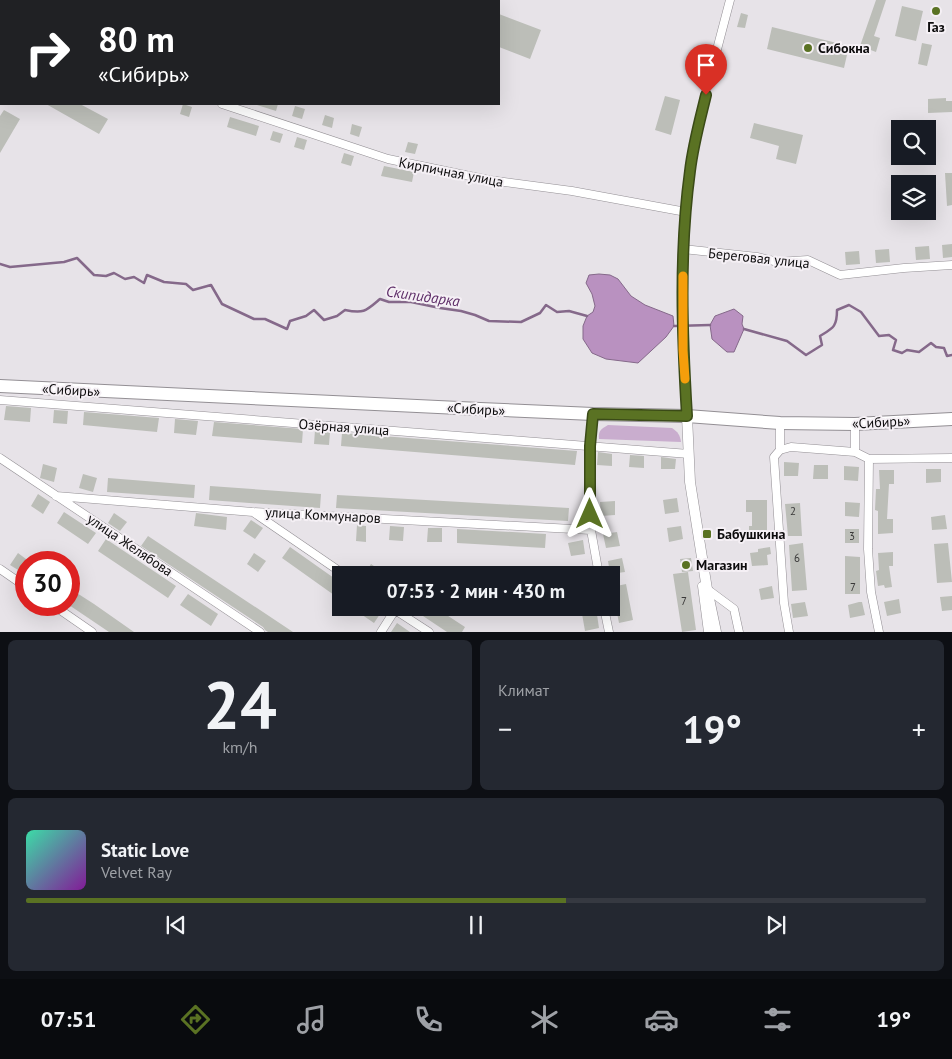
<!DOCTYPE html>
<html lang="ru">
<meta charset="utf-8">
<style>
:root{--surface:#171b24;--page:#242831;--text:#f1f3f6;--muted:#9ea1a6;--line:#363941;--accent:#5a7223}
body{margin:0;font-family:"PT Sans",sans-serif;background:var(--page);color:var(--text);height:100vh;display:flex;flex-direction:column;font-size:19px;white-space:nowrap}
*{box-sizing:border-box;margin:0}
p{font-size:16px;color:var(--muted)}
.icon{flex:none;width:28px;height:28px;fill:none;stroke:currentColor;stroke-width:2;stroke-linecap:round;stroke-linejoin:round}
.map{position:relative;height:632px;overflow:hidden}
.drawer{display:flex;flex-direction:column;gap:8px;padding:8px;background:#0d0f14;flex:1}
.drawer>*{flex:none}
.hud{position:absolute;left:0px;top:0px;width:500px;height:105px;box-shadow:0 5px 20px #0002;background:#202124;color:#fff;overflow:hidden}
.tools{position:absolute;left:891px;top:120px;display:grid;gap:10px}
.tools a{display:grid;place-items:center;width:45px;height:45px;border-radius:0px;background:var(--surface);box-shadow:0 5px 20px #0002;font-size:25px}
.speed{position:absolute;left:15px;top:551px;display:flex;gap:10px;font-size:25px;font-weight:700;text-align:center}
.speed>*{display:grid;place-content:center;width:65px;height:65px;border-radius:50%;background:var(--surface);box-shadow:0 5px 20px #0002;line-height:1}
.speed .limit{border:8px solid #d22;background:#fff;color:#111}
.pin{position:absolute;display:grid;place-items:center;width:42px;height:42px;color:#fff;margin:-51px -21px;border-radius:50% 50% 50% 0;rotate:-45deg;box-shadow:0 0 5px #0007}
.pin .icon{rotate:45deg}
.me{position:absolute;width:55px;margin:-28px;rotate:0deg;stroke-linejoin:round;filter:drop-shadow(0 0 4px #0008)}
.turn{display:flex;align-items:center;gap:18px;height:105px;padding:0 15px;font-size:22px}
.turn .icon{width:65px;height:65px;stroke-width:2.5}
.turn b{display:block;font-size:35px;line-height:42px}
.big{font-size:38px;font-weight:700;line-height:1.1}
.drawer .widget{flex:1;display:flex;flex-direction:column;justify-content:center;gap:8px;min-width:0;padding:0 18px;border-radius:8px;background:var(--page)}
.drawer .dial{align-items:center;gap:0}
.dial b{font-size:65px;line-height:1}
.song{display:flex;align-items:center;gap:15px}
.cover{width:60px;height:60px;border-radius:8px;background:linear-gradient(135deg,hsl(160 70% 55%),hsl(290 70% 35%))}
.played{height:5px;border-radius:2px;background:linear-gradient(90deg,var(--accent) 60%,var(--line) 60%)}
.keys{display:flex;justify-content:space-around;direction:ltr}
.heat{display:flex;justify-content:space-between;align-items:center;font-size:28px;direction:ltr}
.drawer .tiles{flex:1;display:grid;gap:8px;grid-template-columns:1fr 1fr}
.widget:last-child{grid-column:span 2}
.trip{position:absolute;left:332px;top:566px;width:288px;height:50px;border-radius:0px;background:var(--surface);box-shadow:0 5px 20px #0002;font-weight:700;line-height:50px;text-align:center}
.tabs{display:flex;height:80px;justify-content:space-around;align-items:center;background:#090b0e;color:var(--muted)}
.tabs .icon{width:35px;height:35px}
.tabs .current{color:var(--accent)}
.tabs b{font-size:22px;color:var(--text)}
.map>svg:first-child{display:block}
.green{fill:#c9adce}
.water{fill:#b991c0;stroke:#85698a}
.lines{fill:none;stroke-linecap:round;stroke-linejoin:round}
.stream{stroke:#85698a;stroke-width:2.5}
.building{fill:#bcbeb8}
.minor-casing{stroke:#938f94;stroke-width:9}
.tertiary-casing{stroke:#938f94;stroke-width:11}
.primary-casing{stroke:#938f94;stroke-width:14}
.minor{stroke:#fff;stroke-width:8}
.tertiary{stroke:#fff;stroke-width:10}
.primary{stroke:#fff;stroke-width:12}
.route-casing{stroke:#3a4a17;stroke-width:12}
.route{stroke:#5a7223;stroke-width:9}
.slow{stroke:#f59e0b;stroke-width:9}
.poi-dot{fill:#5a7223;stroke:#f5f0f5;stroke-width:2}
.labels{text-anchor:middle;dominant-baseline:central;stroke-width:4;stroke-linejoin:round;paint-order:stroke}
.number-label{font-size:11px;fill:#393838}
.poi-label{font-size:14px;font-weight:bold;fill:#0d0c0d;stroke:#f5f0f5;text-anchor:start}
.street-label{font-size:14px;fill:#0d0c0d;stroke:#f5f0f5}
.water-label{font-size:15px;font-style:italic;fill:#5e2d68;stroke:#f5f0f5}
</style>
<div class="map">
<svg width="952" height="632" viewBox="0 0 952 632">
<rect width="100%" height="100%" fill="#e7e3e8"/>
<path class="green" d="M608,425L672,428C678,432 680,435 681,442L599,439C598,431 601,429 608,425Z"/>
<path class="water" d="M599,274L610,275L618,279L631,296L645,305L673,316L674,326L666,337L638,363L606,359L592,353L583,339V326L587,316L593,312L595,306L592,294L586,283L589,275Z
M734,309L743,316L742,324L744,329L734,352H727L712,339L710,325L715,316Z"/>
<g class="lines">
<path class="stream" d="M0,264L10,267L64,262L77,258L94,275L106,276L114,273L125,279L134,277L144,283L147,275L164,282L186,284L193,290L211,285L222,304L254,319H265L287,329L290,321L306,316L314,310L324,320L337,316L345,310C364,314 366,311 380,299L389,302H411L440,308L461,311L475,315L489,321L521,322L540,313L546,305L557,312L569,311L587,316
M674,326L710,325
M744,329L787,341L806,355L822,345L820,336C833,328 837,327 837,310L849,305L861,312L879,336L889,335L896,340L893,350L902,353L907,350L919,352L931,343L936,347L944,348L947,356L952,355"/>
</g>
<path class="building" d="M876,0H886L874,36L880,38L876,52L860,46Z
M902,6L923,11L916,41L895,36Z
M741,13L748,15L745,28L737,27Z
M499,14L541,30L530,59L499,47Z
M772,27L849,46L844,68L767,49Z
M922,43L932,45L927,66L918,64Z
M665,96L680,100L671,135L655,130Z
M946,98V101H952V112L928,113V99Z
M46,104H80L108,119L99,134Z
M183,104L192,107L189,117L180,114Z
M258,104H278L276,111L257,105Z
M295,106L305,109L302,119L292,116Z
M4,110L20,119L0,153V116Z
M325,115L334,118L332,128L322,125Z
M230,117L259,126L256,136L227,127Z
M754,123L803,135L796,164L776,159L779,146L750,138Z
M352,124L362,127L359,137L350,134Z
M273,131L283,134L280,143L270,140Z
M297,137L307,140L304,150L294,147Z
M408,142L418,144L415,154L405,152Z
M344,153L354,156L351,166L341,163Z
M384,166L414,172L412,182L381,176Z
M945,173H952V205L947,206Z
M952,244V257L943,258L942,245Z
M929,246L930,259L916,260L915,247Z
M889,249L890,262L876,263L875,250Z
M859,251L860,264L846,265L845,252Z
M6,406L31,408L30,422L4,420Z
M54,410L68,411L67,424L53,423Z
M84,412L159,418L157,432L83,425Z
M175,419L198,421L196,435L174,433Z
M214,422L303,429L302,443L212,436Z
M315,430L330,432L329,445L314,444Z
M342,433L577,451L575,465L341,446Z
M598,452L612,454V466L597,465Z
M630,455L644,456V468L629,467Z
M661,457L676,459L675,469H661Z
M784,462L799,463L798,476H784Z
M43,464L57,468L54,482L40,478Z
M814,465H828V479H813Z
M844,466L859,467L858,481L844,480Z
M926,469H941V482L926,483Z
M879,470H894V484H889L887,519H893V533L878,534V511L875,510L876,489H880Z
M83,474L97,478L93,492L79,488Z
M108,478L195,485L194,498L107,492Z
M210,486L321,494L320,508L209,500Z
M38,494L50,502L43,514L31,506Z
M337,495L569,508L568,521L336,508Z
M677,498L679,512L665,514L663,500Z
M746,500H767V536L749,537V526H752V512H746Z
M615,501V515L601,516L600,502Z
M845,502L860,503L859,517L845,516Z
M800,503L802,536H788L785,504Z
M64,512L96,533L88,544L57,523Z
M114,513L127,522L120,531L108,523Z
M196,513L227,517L226,530L194,526Z
M945,515L947,529L932,530L931,517Z
M251,520L263,528L255,539L243,531Z
M357,525L366,526V542L356,541Z
M390,526L404,527L403,541L389,540Z
M681,526L683,539L669,542L667,528Z
M428,528H442V542H427Z
M457,529L546,534L545,548L457,543Z
M845,529H859V543H845Z
M617,532L620,546L606,548L603,534Z
M148,536L272,618L293,632H268L265,630L263,627L141,546Z
M106,539L176,586L168,598L98,551Z
M583,540L585,554L571,556L568,543Z
M803,543L807,590L792,591L789,545Z
M948,543L952,582L937,583L934,544Z
M290,547L341,583V600L282,558Z
M770,547L771,554L767,555L768,565L752,566L750,553L758,552V549Z
M893,552V566H889L892,587L885,588L884,585L878,586L876,571L879,570L878,553Z
M18,553L26,559V567L23,573L10,565Z
M254,553L266,561L258,572L247,564Z
M845,556L860,557V594H845Z
M622,558L625,572L610,574L608,561Z
M691,558L693,571L682,572L680,559Z
M371,564L387,575H364Z
M588,566L590,575H575L574,569Z
M688,572L696,630L682,632L673,574Z
M626,584L633,620L619,623L612,587Z
M772,586L774,598L761,600L759,589Z
M69,588L94,604L134,632H109L69,605Z
M188,594L218,614L211,626L180,605Z
M952,596V610L942,611L940,597Z
M899,599L901,613L887,616L884,602Z
M805,602L808,616L793,618L791,604Z
M859,602H862L865,615L850,618L848,605Z
M352,608H377L382,611L374,623Z
M411,608H436L465,627L462,632H447Z
M581,608H596L599,628L585,631Z
M397,623L410,632H391Z"/>
<g class="lines">
<g class="minor-casing">
<path id="minor" d="M175,0L179,1
M164,1V0
M222,104L388,159L489,180L572,191L686,212
M683,249L757,257L778,262L808,260L840,275L904,268L952,265
M0,400L689,454
M593,414L590,446L591,530L599,575
M687,416L683,350V249L690,169L705,95L730,0
M780,423V450L774,457L784,603L789,632
M855,424V452
M780,450L791,447L855,452L869,459L952,458
M0,458L260,632
M869,459L868,549L871,592L879,632
M56,496L253,512L591,530
M253,512L345,575
M0,569L26,587
M702,586L708,632
M707,589L734,609L739,632
M53,605L92,632
M392,608L429,632
M604,608L609,632
M381,632L395,610"/>
</g>
<g class="tertiary-casing">
<path id="tertiary" d="M687,416L690,482L707,589L716,632"/>
</g>
<g class="primary-casing">
<path id="primary" d="M0,386L480,409L593,414L687,416L780,423L855,424L952,419"/>
</g>
<use href="#minor" class="minor"/>
<use href="#tertiary" class="tertiary"/>
<use href="#primary" class="primary"/>
</g>
<g class="lines">
<g class="route-casing">
<path id="route" d="M590,514V446L593,414L687,416C682,334 679,252 690,171C693,145 700,120 706,95"/>
</g>
<use href="#route" class="route"/>
<path class="slow" d="M683,276V350L685,379"/>
</g>
<g class="poi-dot">
<circle cx="936" cy="11" r="5"/>
<circle cx="808" cy="48" r="5"/>
<rect x="702" y="529" width="10" height="10" rx="2.5"/>
<circle cx="686" cy="565" r="5"/>
</g>
<g class="labels">
<g class="number-label">
<text x="793" y="511">2</text>
<text x="852" y="536">3</text>
<text x="797" y="558">6</text>
<text x="853" y="587">7</text>
<text x="684" y="601">7</text>
</g>
<g class="poi-label">
<text x="936" y="27" text-anchor="middle">Газ</text>
<text x="818" y="48">Сибокна</text>
<text x="717" y="534">Бабушкина</text>
<text x="696" y="565">Магазин</text>
</g>
<g class="street-label">
<text transform="translate(451 172) rotate(11)">Кирпичная улица</text>
<text transform="translate(759 258) rotate(6)">Береговая улица</text>
<text transform="translate(71 390) rotate(3)">«Сибирь»</text>
<text transform="translate(476 409) rotate(3)">«Сибирь»</text>
<text transform="translate(881 422) rotate(-3)">«Сибирь»</text>
<text transform="translate(344 427) rotate(4)">Озёрная улица</text>
<text transform="translate(323 515) rotate(3)">улица Коммунаров</text>
<text transform="translate(130 545) rotate(34)">улица Желябова</text>
</g>
<g class="water-label">
<text transform="translate(423 296) rotate(8)">Скипидарка</text>
</g>
</g>
</svg>
<div class="tools">
<a><svg class="icon" aria-label="search" viewBox="0 0 24 24"><circle cx="10" cy="10" r="6"/><path d="M15 15l6 6"/></svg></a>
<a><svg class="icon" aria-label="layers" viewBox="0 0 24 24"><path d="M12 4l9 5-9 5-9-5zM3 14l9 5 9-5"/></svg></a>
</div>
<div class="speed"><div class="limit">30</div></div>
<div class="pin" style="left:706px;top:95px;background:#d93025"><svg class="icon" aria-label="arrive" viewBox="0 0 24 24"><path d="M6 21V4h12l-3 4 3 4H6"/></svg></div>
<svg class="me" style="left:590px;top:514px" viewBox="-20 -20 40 40"><path d="M0-17L14 15 0 8-14 15z" fill="#5a7223" stroke="#fff" stroke-width="4"/></svg>
<div class="trip">07:53 · 2 мин · 430 m</div>
<div class="hud">
<div class="turn"><svg class="icon" aria-label="right" viewBox="0 0 24 24"><path d="M7 20v-9h11M14 6l5 5-5 5"/></svg><div><b>80 m</b>«Сибирь»</div></div>
</div>
</div>
<section class="drawer">
<div class="tiles">
<div class="widget dial"><b>24</b><p>km/h</p></div>
<div class="widget"><p>Климат</p>
<div class="heat"><a>−</a><b class="big">19°</b><a>+</a></div>
</div>
<div class="widget">
<div class="song"><i class="cover"></i><div><b>Static Love</b><p>Velvet Ray</p></div></div>
<div class="played"></div>
<div class="keys"><svg class="icon" aria-label="previous" viewBox="0 0 24 24"><path d="M18 5L8 12l10 7zM5 5v14"/></svg><svg class="icon" aria-label="pause" viewBox="0 0 24 24"><path d="M8 5v14M16 5v14"/></svg><svg class="icon" aria-label="next" viewBox="0 0 24 24"><path d="M6 5l10 7-10 7zM19 5v14"/></svg></div>
</div>
</div>
</section>
<nav class="tabs">
<b>07:51</b>
<svg class="icon current" aria-label="directions" viewBox="0 0 24 24"><path d="M12 3l9 9-9 9-9-9zM9 14v-3h6M13 9l2 2-2 2"/></svg>
<svg class="icon" aria-label="music" viewBox="0 0 24 24"><path d="M9 18V5l10-2v13"/><circle cx="6" cy="18" r="3"/><circle cx="16" cy="16" r="3"/></svg>
<svg class="icon" aria-label="phone" viewBox="0 0 24 24"><path d="M5 4h4l2 5-3 2q2 4 5 5l2-3 5 2v4C11 20 4 13 5 4z"/></svg>
<svg class="icon" aria-label="climate" viewBox="0 0 24 24"><path d="M12 3v18M4 7l16 10M4 17L20 7"/></svg>
<svg class="icon" aria-label="car" viewBox="0 0 24 24"><path d="M5 17H2v-5l4-1 3-4h7l3 4 3 1v5h-3M9 17h6M6 11h13"/><circle cx="7" cy="17" r="2"/><circle cx="17" cy="17" r="2"/></svg>
<svg class="icon" aria-label="filters" viewBox="0 0 24 24"><path d="M4 7h16M4 17h16"/><circle cx="9" cy="7" r="2"/><circle cx="15" cy="17" r="2"/></svg>
<b>19°</b>
</nav>
